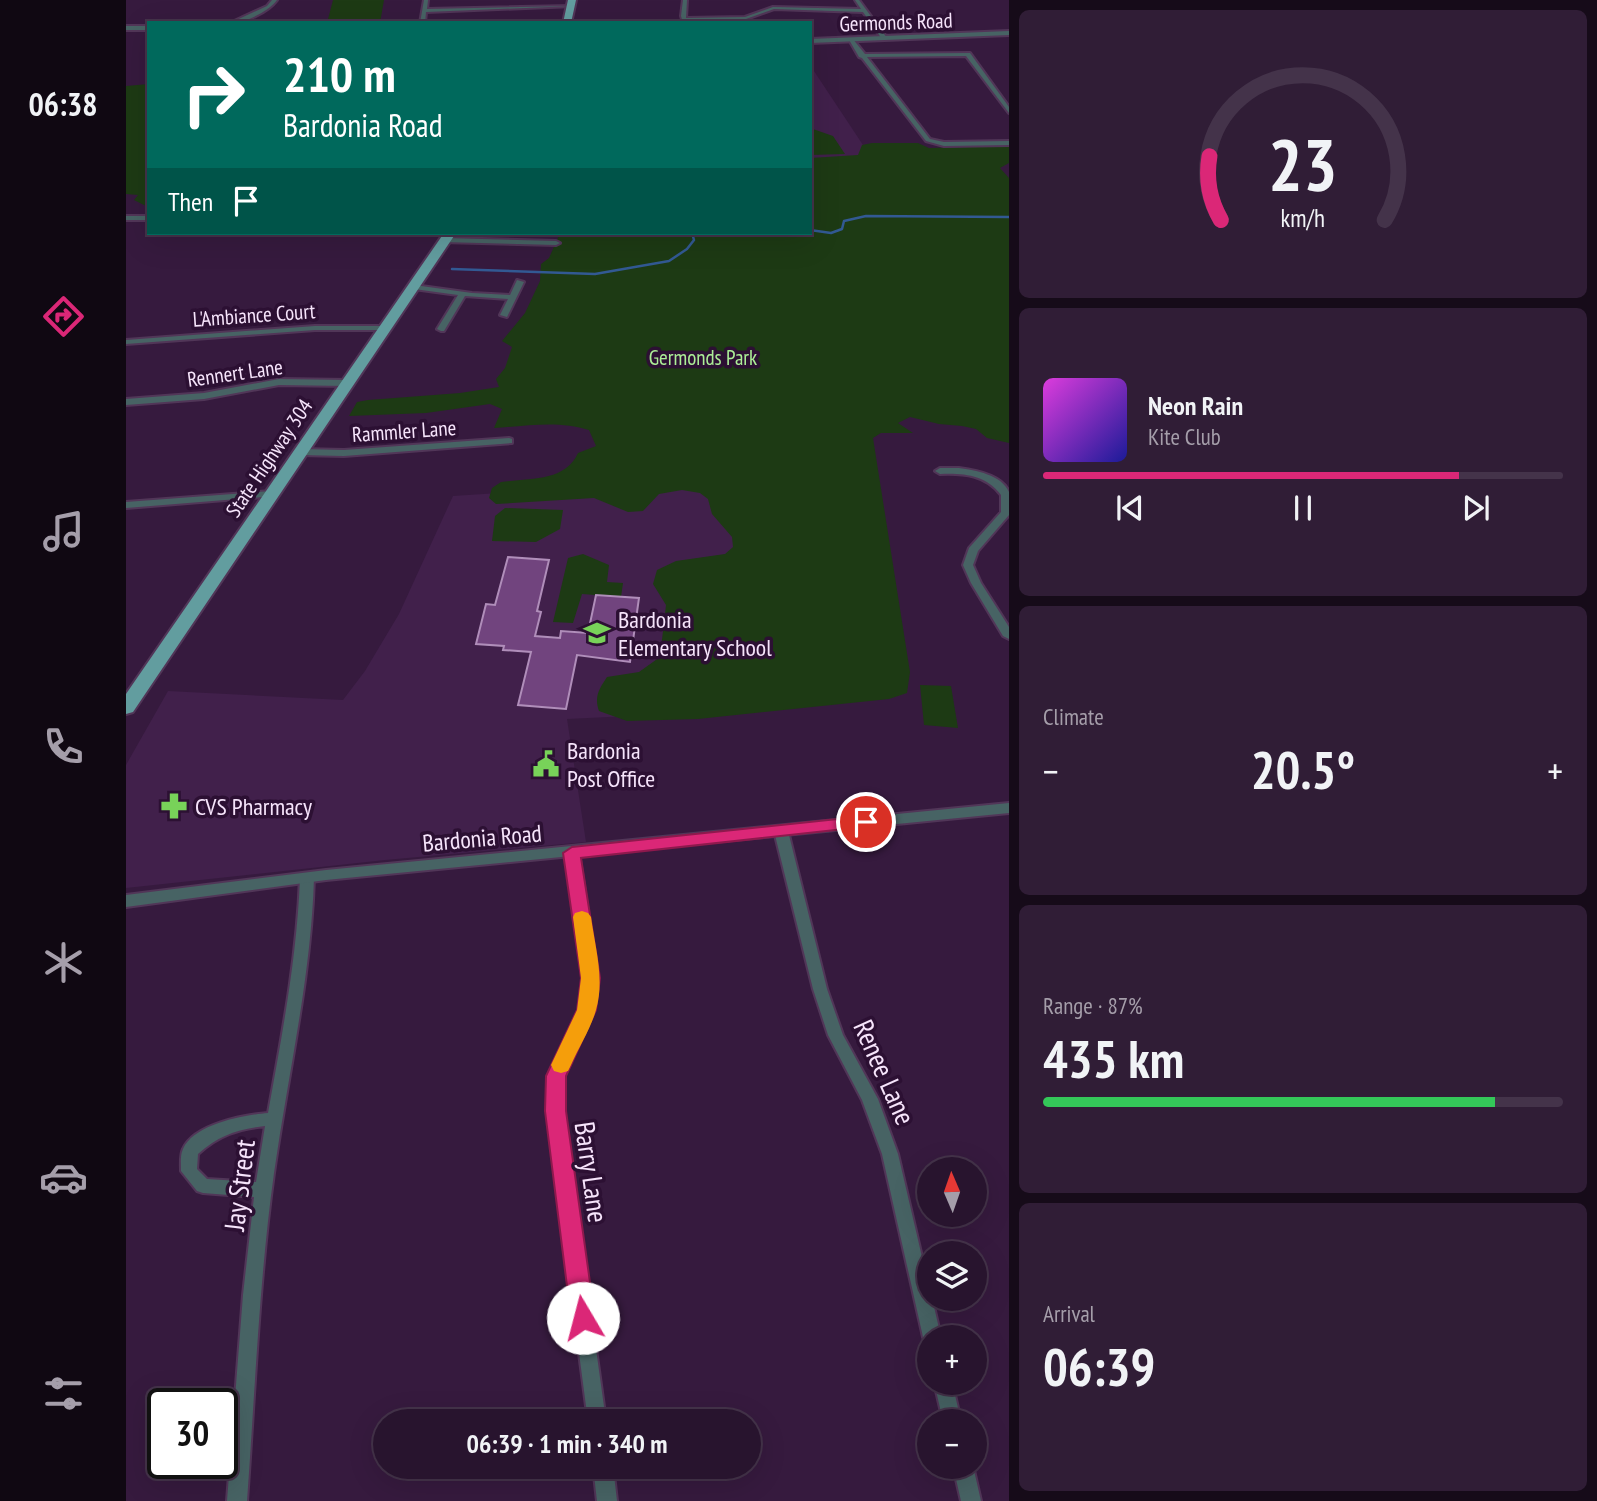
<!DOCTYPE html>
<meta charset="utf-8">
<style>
:root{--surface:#28142e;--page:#301d36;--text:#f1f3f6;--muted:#a59eaa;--line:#44334a;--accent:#db2777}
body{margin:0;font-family:"PT Sans Narrow",sans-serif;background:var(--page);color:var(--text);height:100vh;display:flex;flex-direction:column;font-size:26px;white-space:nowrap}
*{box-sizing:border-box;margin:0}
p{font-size:23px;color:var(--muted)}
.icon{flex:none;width:38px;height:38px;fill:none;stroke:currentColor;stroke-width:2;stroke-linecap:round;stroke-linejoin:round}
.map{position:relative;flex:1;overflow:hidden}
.side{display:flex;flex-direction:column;gap:10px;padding:10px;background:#160b19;width:588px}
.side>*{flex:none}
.hud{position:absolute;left:21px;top:21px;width:665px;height:214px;border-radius:0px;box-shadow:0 7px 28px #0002,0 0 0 2px var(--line);background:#00695c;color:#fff;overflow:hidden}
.needle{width:46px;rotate:358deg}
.fabs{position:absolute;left:791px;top:1157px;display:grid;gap:14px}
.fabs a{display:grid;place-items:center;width:70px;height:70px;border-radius:50%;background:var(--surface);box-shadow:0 7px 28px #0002,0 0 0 2px var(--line);font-size:35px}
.speed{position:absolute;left:21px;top:1388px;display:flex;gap:14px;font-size:35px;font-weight:700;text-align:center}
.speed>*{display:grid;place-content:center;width:91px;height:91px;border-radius:50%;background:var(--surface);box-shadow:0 7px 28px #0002,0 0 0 2px var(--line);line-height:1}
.speed .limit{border:4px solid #111;border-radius:10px;background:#fff;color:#111}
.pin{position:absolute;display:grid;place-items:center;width:60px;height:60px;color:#fff;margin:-30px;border:4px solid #fff;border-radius:50%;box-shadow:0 2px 7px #0007}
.me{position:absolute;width:77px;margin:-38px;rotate:352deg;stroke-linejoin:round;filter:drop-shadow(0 0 5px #0008)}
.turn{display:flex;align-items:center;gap:24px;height:147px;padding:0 21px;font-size:32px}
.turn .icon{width:91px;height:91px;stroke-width:2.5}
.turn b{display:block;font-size:49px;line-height:60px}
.then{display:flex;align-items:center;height:66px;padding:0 21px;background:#0003;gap:14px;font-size:26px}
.big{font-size:52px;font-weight:600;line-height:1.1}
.side .card{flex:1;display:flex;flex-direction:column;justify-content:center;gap:10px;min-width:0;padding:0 24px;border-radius:10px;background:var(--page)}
.side .dial{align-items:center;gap:0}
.dial svg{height:182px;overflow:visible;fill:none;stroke:var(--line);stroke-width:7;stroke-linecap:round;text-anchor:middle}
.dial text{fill:var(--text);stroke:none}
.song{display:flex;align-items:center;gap:21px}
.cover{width:84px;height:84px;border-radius:10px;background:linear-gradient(135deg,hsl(300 70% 55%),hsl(240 70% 35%))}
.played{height:7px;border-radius:4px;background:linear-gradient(90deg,var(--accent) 80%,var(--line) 80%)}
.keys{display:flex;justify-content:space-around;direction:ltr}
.heat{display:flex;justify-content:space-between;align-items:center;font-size:38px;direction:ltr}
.charge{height:10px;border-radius:5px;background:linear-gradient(90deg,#34c759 87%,var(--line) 0)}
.trip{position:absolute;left:247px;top:1409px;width:388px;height:70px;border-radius:35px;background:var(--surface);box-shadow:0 7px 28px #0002,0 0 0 2px var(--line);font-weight:600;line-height:70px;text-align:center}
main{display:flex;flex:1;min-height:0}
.menu{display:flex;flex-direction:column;width:126px;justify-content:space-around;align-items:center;background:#100812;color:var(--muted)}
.menu .icon{width:49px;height:49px}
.menu .selected{color:var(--accent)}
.menu b{font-size:32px;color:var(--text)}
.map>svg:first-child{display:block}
.built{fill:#41204b}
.green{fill:#1d3a14}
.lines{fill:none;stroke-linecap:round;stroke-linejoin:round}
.stream{stroke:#325993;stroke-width:2.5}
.building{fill:#71447e;stroke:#b08eba;stroke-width:2}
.minor-casing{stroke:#513658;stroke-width:4}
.tertiary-casing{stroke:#513658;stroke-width:4}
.primary-casing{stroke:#513658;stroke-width:4}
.minor{fill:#476364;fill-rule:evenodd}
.tertiary{fill:#476364;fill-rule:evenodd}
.primary{fill:#629d9f;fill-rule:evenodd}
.route{fill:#db2777;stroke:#8e194d;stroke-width:2}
.slow{fill:#f59e0b}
.labels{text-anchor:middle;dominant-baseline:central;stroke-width:7;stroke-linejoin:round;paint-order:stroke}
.far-street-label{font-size:21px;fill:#f6e4fb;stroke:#2c1033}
.far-park-label{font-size:21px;fill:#acef97;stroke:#2c1033}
.poi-label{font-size:24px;fill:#f6e4fb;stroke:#2c1033;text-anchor:start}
.street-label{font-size:24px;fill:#f6e4fb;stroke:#2c1033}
.near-street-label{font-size:28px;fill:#f6e4fb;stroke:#2c1033}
</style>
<main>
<nav class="menu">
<b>06:38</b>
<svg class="icon selected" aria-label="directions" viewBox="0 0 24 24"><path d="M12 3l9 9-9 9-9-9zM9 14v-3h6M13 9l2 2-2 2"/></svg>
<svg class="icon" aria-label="music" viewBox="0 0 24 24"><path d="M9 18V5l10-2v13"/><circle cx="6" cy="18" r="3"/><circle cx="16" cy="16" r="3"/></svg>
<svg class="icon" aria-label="phone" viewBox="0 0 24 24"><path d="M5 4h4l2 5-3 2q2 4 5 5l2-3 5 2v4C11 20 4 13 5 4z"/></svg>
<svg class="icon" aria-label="climate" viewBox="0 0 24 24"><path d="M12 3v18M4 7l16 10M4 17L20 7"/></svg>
<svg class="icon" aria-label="car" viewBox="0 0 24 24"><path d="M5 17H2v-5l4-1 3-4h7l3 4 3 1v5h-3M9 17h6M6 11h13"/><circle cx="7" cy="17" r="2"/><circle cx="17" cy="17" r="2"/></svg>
<svg class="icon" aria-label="filters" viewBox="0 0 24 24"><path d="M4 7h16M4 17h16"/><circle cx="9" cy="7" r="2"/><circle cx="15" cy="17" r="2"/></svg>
</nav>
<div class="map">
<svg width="883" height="1501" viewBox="0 0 883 1501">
<rect width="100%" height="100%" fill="#361a3e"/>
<path class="built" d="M684,65L737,145L744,156L684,159Z
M747,469L586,712L441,719L460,842L259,860L0,888V765L42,691L217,700L239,671L273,614L327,496Z"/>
<path class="green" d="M168,0H258L254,23H201L207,0Z
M23,84V168L19,174L23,176L22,207L8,200L12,195L0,194V86Z
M684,128L707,136L719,154L684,155Z
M746,143H792L803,148L883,146V163L874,168L883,178V443L861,438L850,429L836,426L813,424L784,417L772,423L787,433H755L747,438L784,672L781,693L763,699L572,719L501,721L473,711C468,697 473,689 481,677L513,672L534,657L540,605L527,584L531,570L550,561L599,554L607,547L606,537L586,514L582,499L574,493L556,490L533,494L517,511L502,512L468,498L370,504L363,498L366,488L375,482C403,478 439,482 452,453L470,446L463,430C433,420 399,426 368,428L376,409L364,404L300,413L223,416L231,402L242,400L334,393L373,387L370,379L379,368L386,347L376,341L399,313L414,281L415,264L423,258L434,233H684V158L732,155L736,145Z
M379,508L437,510L434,529L410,542L366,541L369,516Z
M457,554L483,565L481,582L497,583L495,597L456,594L447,623L427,622L442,558Z
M794,685L825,686L832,728L798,725Z"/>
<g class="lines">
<path class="stream" d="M684,230L705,233L716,229L718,221L740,216L883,217
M326,269L469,274L543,261L561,249L568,240L566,233"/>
</g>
<path class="building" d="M382,557L423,560L411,611L415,612L409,636L434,638L435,631L462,633L470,595L513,598L504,662L451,655L440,709L392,705L405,652L377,650L378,646L350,644L360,604L369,605Z"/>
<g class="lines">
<g class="minor-casing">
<path id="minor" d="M146,0H151C142,12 119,23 104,23L141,6Z
M298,0H302L301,9L447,6L300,12L299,23H294Z
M557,0H561L560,18L619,17L647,7L735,9L729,0H733L761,38L756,39L737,12L648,9L620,19L557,23L555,16Z
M722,38H726L739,54L844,53L883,107V113L840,56L741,57L804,139L818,142L883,141V145L818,146L800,141L736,58L733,57Z
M0,216H23V220H0Z
M319,238L430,241L434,243L430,245L316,242L315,240Z
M391,280L398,282L381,317L374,315L382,299L339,296L318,331H315L311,329L332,295L288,289L284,287L288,285L346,293L384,295Z
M189,326H259L263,328L259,330H189L0,344V340Z
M153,379L222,380L226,383L222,386L153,385L78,399L0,405V399L78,393Z
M383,438L386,439V443L218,456L175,455L170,452L175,449L218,450Z
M833,468C849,470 876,475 883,492C883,498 883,508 883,515L852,551L847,565L855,583L883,627V639L877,636L845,583L837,565L843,548L875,512V495C860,475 838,473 814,474L809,471L814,468Z
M146,491L149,492V496L0,508V502Z
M655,827L662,831L701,989L717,1035L752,1099L772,1154L803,1287V1298H806L815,1337H803V1345L800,1343L797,1337L756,1154L736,1100L702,1035L687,989L648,831Z
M446,848L451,850L453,853L472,978L467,1010L438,1076L437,1111L480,1421H462L421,1111L422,1076L453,1010L458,978L439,853L441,850Z
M181,873L186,875L188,878C185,978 162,1074 148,1173C133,1281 129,1391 121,1501H101L117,1295L128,1197L77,1193L71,1191L55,1171C55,1164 54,1155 57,1149C68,1124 118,1115 142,1113C156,1035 171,958 174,878L176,875ZM139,1126L130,1182L81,1179L71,1169L72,1154C93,1135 112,1129 139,1126Z
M808,1382H826L835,1421H817Z
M467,1466H487L491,1501H471Z
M827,1466H847L855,1501H835Z"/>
</g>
<g class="tertiary-casing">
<path id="tertiary" d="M0,26H23V30H0Z
M883,31V35L684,43V39Z
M883,803V813L200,880L0,907V895L200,870Z"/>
</g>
<g class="primary-casing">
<path id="primary" d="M442,0H450L445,23H437Z
M318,233H330L7,712L0,714V694Z"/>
</g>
<use href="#minor" class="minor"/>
<use href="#tertiary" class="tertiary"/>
<use href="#primary" class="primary"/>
</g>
<path class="route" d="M740,816L746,818L748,822L746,826L455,858L474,978L470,1010L440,1076V1111L469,1318L465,1326L457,1329L449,1326L445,1318L419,1111L420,1076L451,1010L455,978L437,853L446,847Z"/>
<path class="slow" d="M456,911L462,913L465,917C469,947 479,979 470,1010C465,1028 453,1047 445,1065L442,1071L435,1073L428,1071L425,1065L451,1010L455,978L447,917L449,913Z"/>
<defs>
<g id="school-bare" transform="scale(2.1)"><path d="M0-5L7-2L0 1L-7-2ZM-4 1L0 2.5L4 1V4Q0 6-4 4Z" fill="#78d259" stroke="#2c1033" stroke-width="2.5" paint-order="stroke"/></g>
<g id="civic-bare" transform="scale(2.1)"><path d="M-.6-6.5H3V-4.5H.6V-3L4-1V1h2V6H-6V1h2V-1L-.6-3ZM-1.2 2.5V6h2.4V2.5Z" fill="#78d259" stroke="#2c1033" stroke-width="2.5" paint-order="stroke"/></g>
<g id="pharmacy-bare" transform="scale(2.1)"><path d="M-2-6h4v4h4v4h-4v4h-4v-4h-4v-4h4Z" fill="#78d259" stroke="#2c1033" stroke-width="2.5" paint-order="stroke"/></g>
</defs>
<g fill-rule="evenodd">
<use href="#school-bare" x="471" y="633"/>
<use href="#civic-bare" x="420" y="764"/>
<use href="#pharmacy-bare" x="48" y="806"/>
</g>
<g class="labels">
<g class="far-street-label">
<text transform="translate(770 22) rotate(-2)">Germonds Road</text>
<text transform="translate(128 315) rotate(-4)">L'Ambiance Court</text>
<text transform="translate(109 373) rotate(-8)">Rennert Lane</text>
<text transform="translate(278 431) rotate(-4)">Rammler Lane</text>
<text transform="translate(143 458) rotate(-56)">State Highway 304</text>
</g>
<g class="far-park-label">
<text x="577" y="357">Germonds Park</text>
</g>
<g class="poi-label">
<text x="492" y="619">Bardonia<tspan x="492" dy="28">Elementary School</tspan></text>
<text x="441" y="750">Bardonia<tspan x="441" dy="28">Post Office</tspan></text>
<text x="69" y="806">CVS Pharmacy</text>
</g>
<g class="street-label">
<text transform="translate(356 838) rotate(-5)">Bardonia Road</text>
</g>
<g class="near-street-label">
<text transform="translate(759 1072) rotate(66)">Renee Lane</text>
<text transform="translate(466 1172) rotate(82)">Barry Lane</text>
<text transform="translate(113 1185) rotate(-83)">Jay Street</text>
</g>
</g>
</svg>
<div class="fabs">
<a><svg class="needle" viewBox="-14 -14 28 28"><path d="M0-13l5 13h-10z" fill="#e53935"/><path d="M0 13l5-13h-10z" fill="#a59eaa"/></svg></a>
<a><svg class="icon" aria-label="layers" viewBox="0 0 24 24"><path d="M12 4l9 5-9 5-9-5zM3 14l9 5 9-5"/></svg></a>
<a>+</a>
<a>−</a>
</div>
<div class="speed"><div class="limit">30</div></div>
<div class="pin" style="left:740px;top:822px;background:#d93025"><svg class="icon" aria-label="arrive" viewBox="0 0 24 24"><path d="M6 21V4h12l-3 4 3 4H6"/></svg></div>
<svg class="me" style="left:457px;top:1318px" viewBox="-20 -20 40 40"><circle r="19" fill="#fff"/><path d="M0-13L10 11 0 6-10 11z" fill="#db2777"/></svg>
<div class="trip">06:39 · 1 min · 340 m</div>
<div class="hud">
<div class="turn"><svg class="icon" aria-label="right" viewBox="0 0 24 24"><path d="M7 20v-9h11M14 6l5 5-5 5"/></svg><div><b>210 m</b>Bardonia Road</div></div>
<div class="then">Then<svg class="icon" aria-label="arrive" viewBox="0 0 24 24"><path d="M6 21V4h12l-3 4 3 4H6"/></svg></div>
</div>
</div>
<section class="side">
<div class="card dial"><svg viewBox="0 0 100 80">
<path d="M14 69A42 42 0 1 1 86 69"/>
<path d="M14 69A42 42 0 0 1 9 41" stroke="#db2777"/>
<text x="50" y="56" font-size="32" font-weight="700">23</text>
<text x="50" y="72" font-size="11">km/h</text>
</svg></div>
<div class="card">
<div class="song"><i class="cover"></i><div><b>Neon Rain</b><p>Kite Club</p></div></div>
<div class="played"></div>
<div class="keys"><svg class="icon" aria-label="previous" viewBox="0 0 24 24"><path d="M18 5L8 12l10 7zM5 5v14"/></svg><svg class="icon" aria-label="pause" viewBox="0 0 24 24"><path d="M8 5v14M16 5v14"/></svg><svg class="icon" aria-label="next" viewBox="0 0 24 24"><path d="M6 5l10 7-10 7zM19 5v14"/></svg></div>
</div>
<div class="card"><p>Climate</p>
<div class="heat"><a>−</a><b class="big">20.5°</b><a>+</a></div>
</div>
<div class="card"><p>Range · 87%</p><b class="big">435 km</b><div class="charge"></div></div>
<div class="card"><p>Arrival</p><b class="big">06:39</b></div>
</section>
</main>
